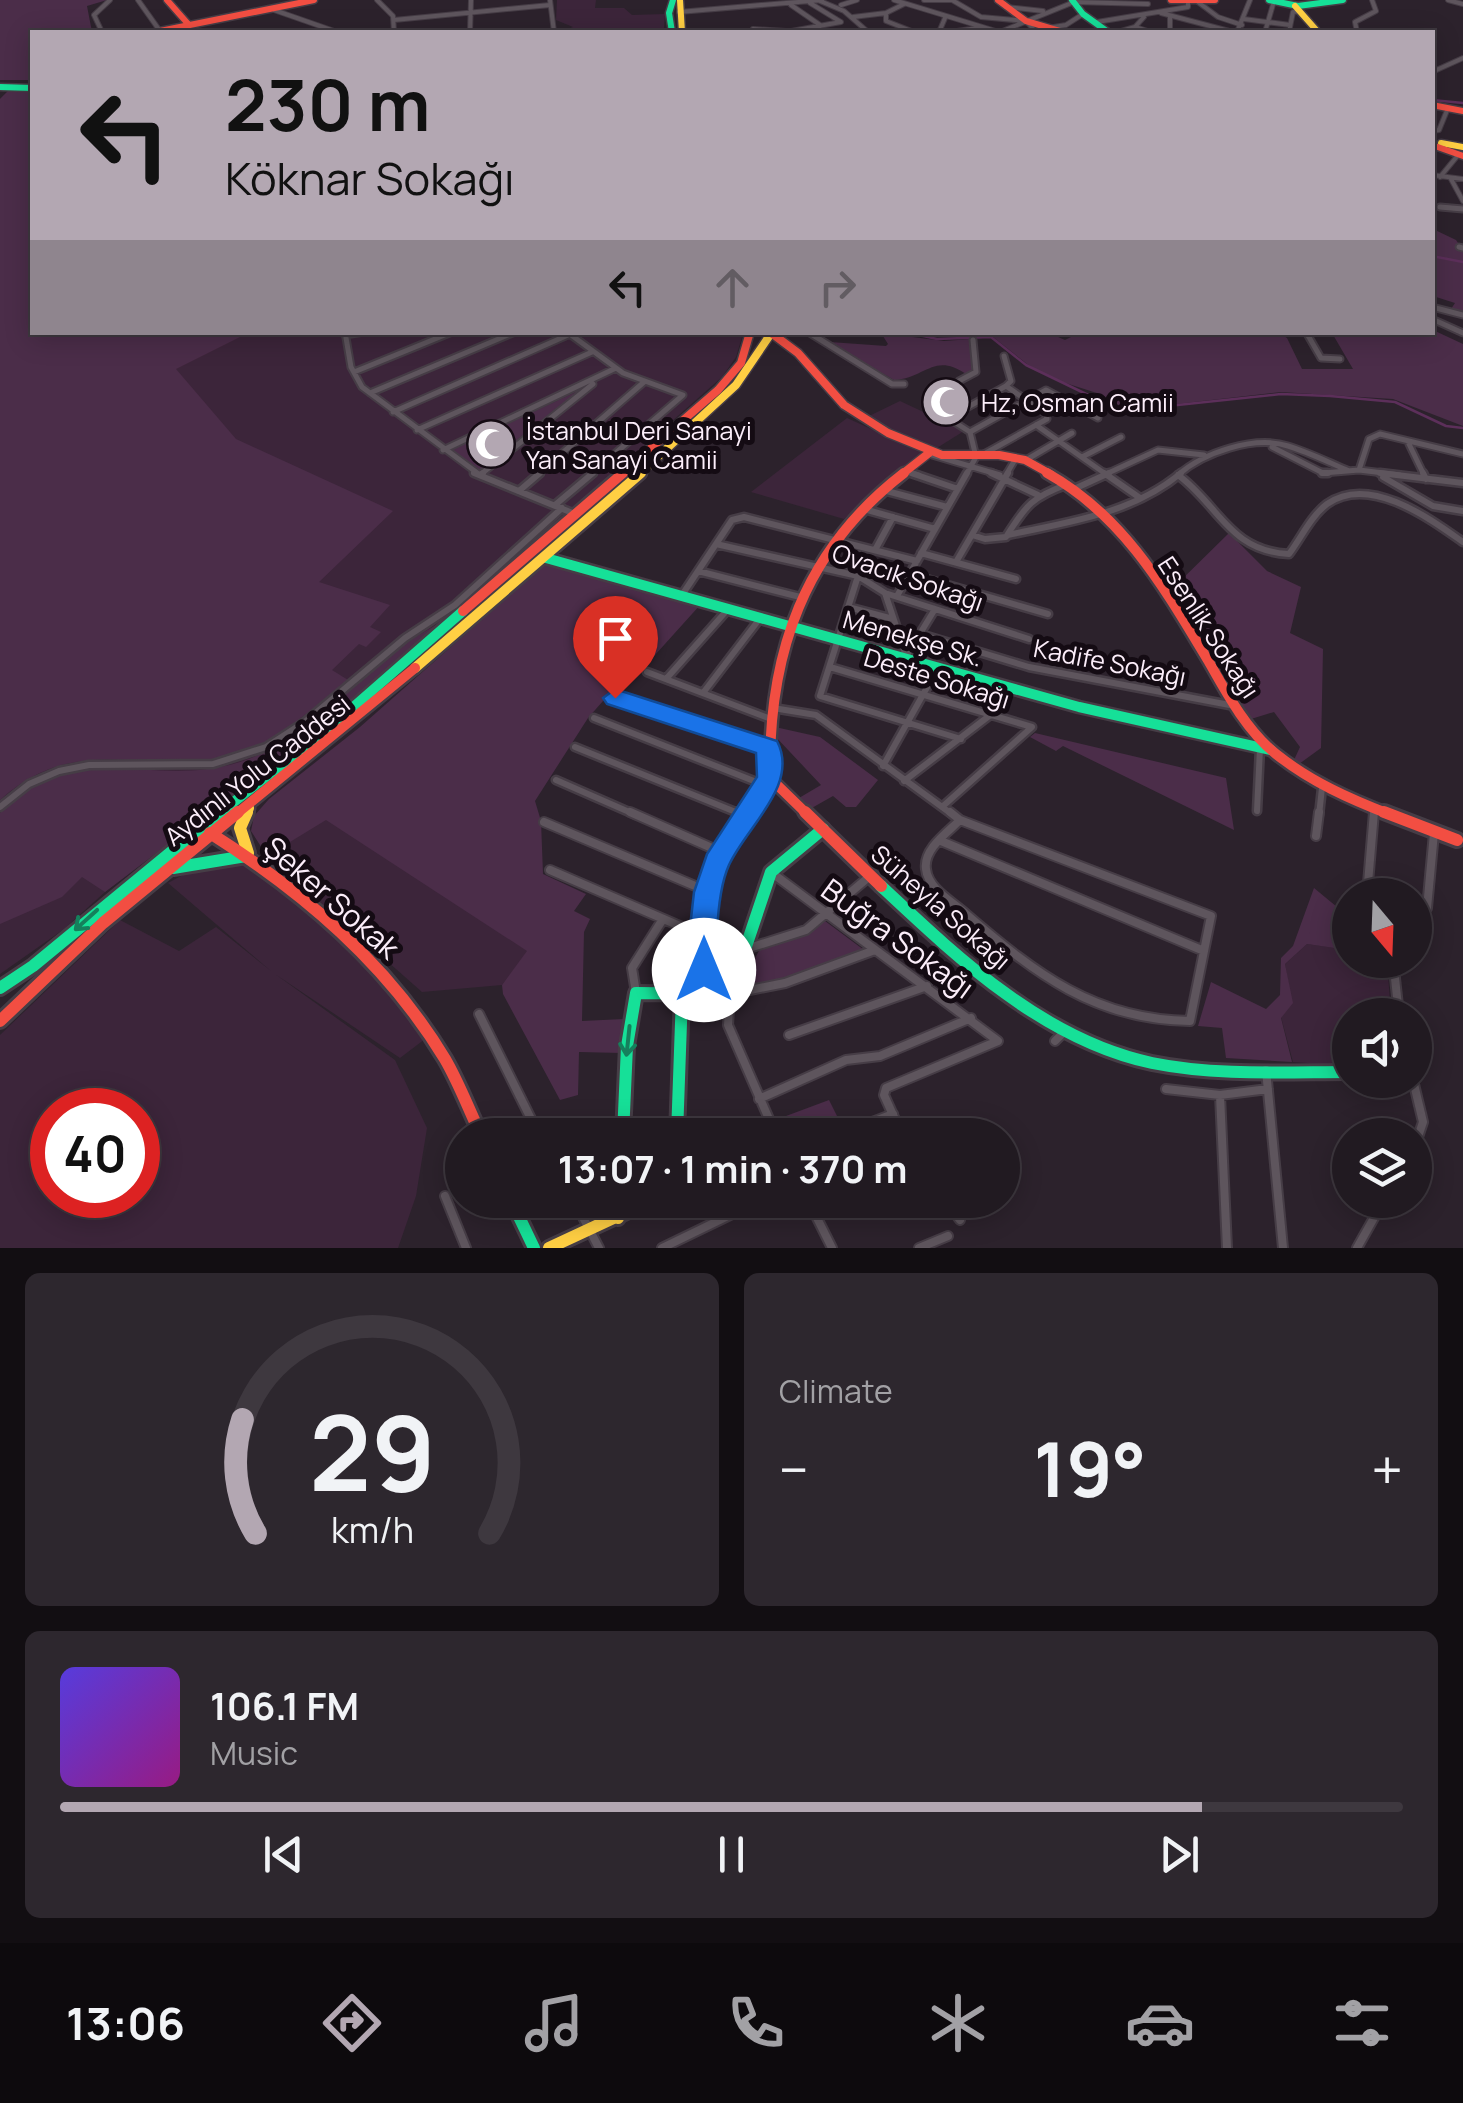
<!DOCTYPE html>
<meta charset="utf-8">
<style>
:root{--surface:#211a21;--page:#2d272e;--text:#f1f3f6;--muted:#a2a1a5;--line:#3e383f;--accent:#b3a7b2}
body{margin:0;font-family:Manrope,sans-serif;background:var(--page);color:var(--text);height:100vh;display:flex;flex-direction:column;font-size:38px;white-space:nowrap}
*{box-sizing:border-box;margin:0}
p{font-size:32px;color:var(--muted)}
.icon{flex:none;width:55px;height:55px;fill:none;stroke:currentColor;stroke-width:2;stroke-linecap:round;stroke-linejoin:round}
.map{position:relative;height:1248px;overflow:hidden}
.sheet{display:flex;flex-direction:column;gap:25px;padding:25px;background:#120e12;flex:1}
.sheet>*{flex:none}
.guide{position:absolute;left:30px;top:30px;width:1405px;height:305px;border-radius:0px;box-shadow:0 5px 25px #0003,0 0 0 2px var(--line);background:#b3a7b2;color:#111;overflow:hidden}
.needle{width:65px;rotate:161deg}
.buttons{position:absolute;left:1332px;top:878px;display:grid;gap:20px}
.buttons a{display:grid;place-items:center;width:100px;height:100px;border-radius:50%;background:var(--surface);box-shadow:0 5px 25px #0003,0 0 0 2px var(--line);font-size:50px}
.speed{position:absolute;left:30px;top:1088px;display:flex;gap:20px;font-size:50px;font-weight:700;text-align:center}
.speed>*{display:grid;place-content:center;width:130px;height:130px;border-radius:50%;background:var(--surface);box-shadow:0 5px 25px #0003,0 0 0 2px var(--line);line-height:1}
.speed .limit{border:15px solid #d22;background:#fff;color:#111}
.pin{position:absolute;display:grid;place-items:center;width:85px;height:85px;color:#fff;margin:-102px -42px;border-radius:50% 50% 50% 0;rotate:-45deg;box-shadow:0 0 10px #0007}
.pin .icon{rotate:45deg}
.me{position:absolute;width:110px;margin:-55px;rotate:0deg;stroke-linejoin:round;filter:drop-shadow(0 0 8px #0008)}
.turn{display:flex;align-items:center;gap:35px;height:210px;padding:0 30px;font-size:45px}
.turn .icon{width:130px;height:130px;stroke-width:2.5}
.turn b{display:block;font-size:70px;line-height:85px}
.lanes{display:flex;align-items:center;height:95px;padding:0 30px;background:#0003;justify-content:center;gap:50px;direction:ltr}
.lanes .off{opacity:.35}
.big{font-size:75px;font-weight:700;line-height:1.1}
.sheet .tile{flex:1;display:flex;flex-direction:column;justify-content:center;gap:15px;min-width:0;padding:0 35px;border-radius:15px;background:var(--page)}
.sheet .dial{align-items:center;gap:0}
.dial svg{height:260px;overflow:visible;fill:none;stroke:var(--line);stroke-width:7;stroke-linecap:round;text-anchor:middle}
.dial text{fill:var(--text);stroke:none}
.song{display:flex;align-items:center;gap:30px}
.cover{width:120px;height:120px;border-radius:15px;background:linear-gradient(135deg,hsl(250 70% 55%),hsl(310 70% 35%))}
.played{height:10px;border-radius:5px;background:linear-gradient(90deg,var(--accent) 85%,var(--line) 85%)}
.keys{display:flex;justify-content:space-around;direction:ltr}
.heat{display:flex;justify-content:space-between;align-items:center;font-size:55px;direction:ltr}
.sheet .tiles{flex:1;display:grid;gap:25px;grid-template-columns:1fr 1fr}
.tile:last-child{grid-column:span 2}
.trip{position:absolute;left:445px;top:1118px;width:575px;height:100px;border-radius:50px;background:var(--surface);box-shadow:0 5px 25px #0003,0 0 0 2px var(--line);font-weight:700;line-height:100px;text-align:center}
.tabs{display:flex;height:160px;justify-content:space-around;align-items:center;background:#0d0a0d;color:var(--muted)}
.tabs .icon{width:70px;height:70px}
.tabs .active{color:var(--accent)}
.tabs b{font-size:45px;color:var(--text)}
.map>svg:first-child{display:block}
.built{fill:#3c253a;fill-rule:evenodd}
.green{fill:#4b2d49}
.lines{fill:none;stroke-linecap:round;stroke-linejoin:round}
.stream{stroke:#5c2f5a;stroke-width:2.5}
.street-far3-casing{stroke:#463d46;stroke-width:6}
.street-far2-casing{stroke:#463d46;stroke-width:9}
.street-far1-casing{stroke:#463d46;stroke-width:11}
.street-casing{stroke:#463d46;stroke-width:12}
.fast-far2-casing{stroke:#463d46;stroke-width:9}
.fast-far1-casing{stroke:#463d46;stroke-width:15}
.fast-casing{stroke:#463d46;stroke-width:18}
.slow-far3-casing{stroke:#463d46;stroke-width:9}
.slow-far2-casing{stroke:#463d46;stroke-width:11}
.slow-far1-casing{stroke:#463d46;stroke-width:15}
.slow-casing{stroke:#463d46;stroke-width:18}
.jam-far3-casing{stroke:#463d46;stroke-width:9}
.jam-far2-casing{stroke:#463d46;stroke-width:11}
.jam-far1-casing{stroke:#463d46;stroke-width:15}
.jam-casing{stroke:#463d46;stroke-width:18}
.street-far3{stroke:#5e555d;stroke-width:4}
.street-far2{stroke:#5e555d;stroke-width:5}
.street-far1{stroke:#5e555d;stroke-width:6}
.street{stroke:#5e555d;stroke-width:8}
.fast-far2{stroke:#16e098;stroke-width:6}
.fast-far1{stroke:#16e098;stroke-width:10}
.fast{stroke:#16e098;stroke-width:12}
.slow-far3{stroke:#ffcf43;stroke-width:6}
.slow-far2{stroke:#ffcf43;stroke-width:8}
.slow-far1{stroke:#ffcf43;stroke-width:10}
.slow{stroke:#ffcf43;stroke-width:12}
.jam-far3{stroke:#f24e42;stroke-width:6}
.jam-far2{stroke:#f24e42;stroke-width:8}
.jam-far1{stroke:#f24e42;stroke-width:10}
.jam{stroke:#f24e42;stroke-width:12}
.oneway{stroke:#15805c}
.route{fill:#1a73e8;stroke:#114b97;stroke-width:2.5}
.labels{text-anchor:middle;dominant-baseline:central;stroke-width:10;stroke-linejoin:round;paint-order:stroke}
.poi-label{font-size:25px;fill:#fceefa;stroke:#140b13;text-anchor:start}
.street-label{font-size:25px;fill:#fceefa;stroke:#140b13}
.near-street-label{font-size:30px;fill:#fceefa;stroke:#140b13}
</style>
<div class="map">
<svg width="1463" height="1248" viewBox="0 0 1463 1248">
<rect width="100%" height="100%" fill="#2c222c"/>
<path class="built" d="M557,0H596L595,8H624L632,15L665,14L664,28L562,32L573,27L556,20Z
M8,91H32V332L741,333L742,337L736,357L722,377L380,679L105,892L64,929L0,974V99Z
M900,401L964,431L932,451L867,417Z
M847,418L924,453L844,519L751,492Z
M326,819L528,951L502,985L422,992L267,855Z
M242,858L366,963L425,1039L400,1058L275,974L395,1060L427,1128L416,1196L398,1248H0V1035L120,920L179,951L216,927L271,971L168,883L194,869ZM52,1110H138V1195H52Z
M1307,944L1350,950V960H1387L1391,1015H1350V1066L1293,1062L1281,1017L1292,1003L1285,964Z"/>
<path class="green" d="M0,0H107L87,6L92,32H32V80H0Z
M8,91H32V332L248,333L176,369L236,439L393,511L319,582L390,605L370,627L381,632L366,647L359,644L332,670L348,680C315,706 281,739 241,753C154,783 84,725 0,800V99Z
M1433,229L1456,240L1463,250V312L1451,309L1455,303L1433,296Z
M1433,330L1463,344V426L1393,399L1281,392L1168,405L1142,413L1127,410L1100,394L1056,380L1027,364L993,337L975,333H1049L1065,340L1081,332L1279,333L1287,338L1302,369H1353L1332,333Z
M817,333L830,342L886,346L888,344L881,333L944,341L971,339L974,370L966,374C934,352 926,378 894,380L815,334Z
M578,391L479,470L452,450Z
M1229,533L1267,571L1301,587L1290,633L1323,649L1321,748L1299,764L1294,760L1300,747L1274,712L1251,719L1218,675L1194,624L1171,590Z
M546,563L701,604L646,665L632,668L588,718L535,801L541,821L543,874L586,894L574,911L590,919L584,932L582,1021L624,1019L622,1053L579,1052L578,1095L560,1100L503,994L502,985L527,951L326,820L267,856L251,831L254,816L269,799L360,727Z
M448,618L306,740L105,892L82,877L62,897L0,924V813C81,733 148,791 240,762C306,741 352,680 408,642C421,633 435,626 448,618Z
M775,727L820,737L878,780L856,807H846L833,796L810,809L799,798L821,785L774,735Z
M1035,733L1226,778L1234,830L1063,746L1056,751L1030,737Z
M1314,888L1337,907L1350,912V926L1341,929L1348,950L1307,944L1285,964L1293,1003L1281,1018L1292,1062L1226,1058L1222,1028L1198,1026L1211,982L1266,1009L1280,995L1281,958L1293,946Z
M825,921L864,950L753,988L746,975L761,947L806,934Z
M829,1100L841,1124L813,1135H785L778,1119Z"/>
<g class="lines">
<path class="stream" d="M1432,100L1463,103
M1432,256L1463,262
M905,332L937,339L991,337L1026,365L1111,406
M1116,409L1138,415L1168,406L1281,394L1330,396L1395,402L1446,426L1463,428"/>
<g class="street-far3-casing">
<path id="street-far3" d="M138,0L160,31
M377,0L393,16L394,32
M550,0L554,32
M894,0L999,32
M924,0H951
M952,0L981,17L1025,21
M1448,0L1463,4
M820,1L844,11L868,32
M1198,2L1218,17L1242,25
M904,4L886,13V21L914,32
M791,5L820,25L818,32
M841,5L857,0
M1006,7L1043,11
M274,10L337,32
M679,12L822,0
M1161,13L1233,32
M853,17L886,13
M1170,17V32
M1244,19L1290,25
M394,20L550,5
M1026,21L1036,32
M1097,22L1188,7V2
M182,27L197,32
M1135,27L1151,32
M1048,28L1066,25L1083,14
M753,29L786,31
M102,32L94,15L110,0
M470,32L471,0
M786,32L841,22L810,3
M939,32L945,18
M950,32L978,28
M1000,32L1074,2L1148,4
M1118,32L1135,27L1144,17
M1237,32L1250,0
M1265,32L1274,1
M1289,32L1293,12L1301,11
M1357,32L1355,22L1376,11L1372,0
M1432,72L1463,58
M1432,131L1439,130L1448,108
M1432,175L1463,179
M1440,177L1459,154
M1451,179L1463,201
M1440,207L1463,209"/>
</g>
<g class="street-far2-casing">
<path id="street-far2" d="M1440,207L1463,209
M1459,247L1463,248
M1432,307L1463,315
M1432,319L1463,333
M345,332L351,367L362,387L480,475
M567,332L623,373L683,395L590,475
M808,332L892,384H904
M1306,332L1321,358L1340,359
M345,335L364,332
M354,372L452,332
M959,381L976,372L973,340
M370,393L515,332
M393,412L568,335
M1036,425L1107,475
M417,430L592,352
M970,432L1046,390L1098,418
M1409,444L1424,475
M1272,447L1323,473L1359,470L1400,475
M443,450L616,368
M984,454L1047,419L1046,414L1006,386L1011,381L1004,356
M932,455L1000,475
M1082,457L1121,437
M1026,460L1072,433
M1359,470L1369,439L1380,434L1463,454
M907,471L919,475
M480,475L593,384
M537,475L644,382
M966,475L976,457L970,432L948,418L1006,386
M1006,475L1016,458
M1104,475L1158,450L1204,455
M1178,475C1203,453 1254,435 1288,446C1308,452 1328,462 1347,470"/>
</g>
<g class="street-far1-casing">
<path id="street-far1" d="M474,473L575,514
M911,473L958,489
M991,473L1038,495
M1104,473L1140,498
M1322,473H1328
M1380,473L1463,483
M1423,473L1426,479
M480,475L483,473
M1178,475C1219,505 1229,551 1289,554C1301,538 1311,516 1327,504C1369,474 1429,518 1463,542
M1383,477L1433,506L1463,511
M1074,489L1109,473
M883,490L947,507
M519,491L540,473
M555,505L593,473
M864,509L935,529
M972,535L985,539L1006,537C1026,505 1032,497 1068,484
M1008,535C1068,522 1132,514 1181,473
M716,544L858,576L885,593L1029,639
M875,550L893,517
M921,553L1016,579
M956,562L1008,473
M698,571L804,598
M909,574L1048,614
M858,576L820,696L961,739
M885,593L906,656
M682,595L732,520L744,517L917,561
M897,596L967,473
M848,607L893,619
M920,634L1029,667L1235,706
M907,655L935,609
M830,667L1032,727L942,807
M647,672L771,719
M666,679L729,608
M703,693L761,617
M615,698L768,747
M773,708L816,715L953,815
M594,718L764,785
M575,747L743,815
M883,766L939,666
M556,780L636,815
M904,781L989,716
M0,807L29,784L59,771L89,765L213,764L266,747L306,721L405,638L455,605L562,508
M1257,811L1260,748
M1319,815L1322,788"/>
</g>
<g class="street-casing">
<path id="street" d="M630,812L721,852
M737,812L743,815
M950,812L960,820
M960,820L1211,916L1190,1021C1095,1020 1036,974 966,914C953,902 928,889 926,869C923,849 948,832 960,820Z
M544,822L707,891
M1316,836L1319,812
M941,841L1204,951
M550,870L703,936
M772,873L998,1041L886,1088L884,1095L902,1135
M1367,895L1374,812
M1415,913L1427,908L1434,833
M746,949L806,930L870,876
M1393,960L1399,1015
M636,993L632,968L663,919
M479,1014L539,1135
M789,1035L927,986
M1055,1041L1066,1030
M1266,1070L1283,1248
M1413,1080L1423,1122L1415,1146
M1166,1089L1220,1095L1268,1089
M1220,1095L1227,1248
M759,1099L846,1060L880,1056L971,1018
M776,1135L728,1025L730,994L785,983L875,950
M838,1135L893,1114
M445,1196L466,1248
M574,1200L599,1248
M808,1200L832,1248
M945,1200L960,1220
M816,1216L854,1200
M662,1248L761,1200
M919,1248L948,1236
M1357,1248L1384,1200"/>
</g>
<g class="fast-far2-casing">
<path id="fast-far2" d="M1072,0L1083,14L1108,32
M1269,0L1298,6L1343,0
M672,32L669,13L673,0
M0,87L32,88"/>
</g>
<g class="fast-far1-casing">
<path id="fast-far1" d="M546,558L1079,707L1271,750
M217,815L334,724L463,611
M744,815L770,778"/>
</g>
<g class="fast-casing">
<path id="fast" d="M173,868L246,856
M881,886C959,959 1044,1040 1152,1063C1216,1076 1285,1072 1350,1072
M0,988L33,966L220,812
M715,991C696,925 709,870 746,812
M623,1135L627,1046L636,993L730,994L771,872L823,829
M677,1135L682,995
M511,1200L534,1248"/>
</g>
<g class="slow-far3-casing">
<path id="slow-far3" d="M680,0L682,32
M1295,6L1318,32
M1441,143L1463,147"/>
</g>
<g class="slow-far2-casing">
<path id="slow-far2" d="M638,475L736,385L772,332"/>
</g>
<g class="slow-far1-casing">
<path id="slow-far1" d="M415,668L641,473
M246,815L249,808"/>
</g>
<g class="slow-casing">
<path id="slow" d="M247,812L240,828L248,853
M618,1218L619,1200
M549,1248L652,1200"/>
</g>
<g class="jam-far3-casing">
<path id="jam-far3" d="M167,0L189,25
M998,0L1026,21L1063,32
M1171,0H1215
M155,32L314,0
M1432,105L1463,111
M1432,145L1463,156"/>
</g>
<g class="jam-far2-casing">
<path id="jam-far2" d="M770,332L798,353L844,405L888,433L942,455H999L1025,460L1052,475
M620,475L718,390L741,363L750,332
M901,475L929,453"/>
</g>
<g class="jam-far1-casing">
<path id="jam-far1" d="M1047,473C1124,516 1165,589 1209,662C1227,694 1247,731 1276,754C1311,782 1350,799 1391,815
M463,611L623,473
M235,815L415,668
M808,815L770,778C768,653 804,550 904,473"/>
</g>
<g class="jam-casing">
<path id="jam" d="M805,812L881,886
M1384,812L1457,840
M210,833C303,892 387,963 445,1059C459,1083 469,1110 481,1135
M0,1021L103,923L238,812"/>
</g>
<use href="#street-far3" class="street-far3"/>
<use href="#street-far2" class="street-far2"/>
<use href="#street-far1" class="street-far1"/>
<use href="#street" class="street"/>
<use href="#fast-far2" class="fast-far2"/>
<use href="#fast-far1" class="fast-far1"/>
<use href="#fast" class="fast"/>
<use href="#slow-far3" class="slow-far3"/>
<use href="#slow-far2" class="slow-far2"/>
<use href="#slow-far1" class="slow-far1"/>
<use href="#slow" class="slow"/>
<use href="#jam-far3" class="jam-far3"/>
<use href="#jam-far2" class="jam-far2"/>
<use href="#jam-far1" class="jam-far1"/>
<use href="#jam" class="jam"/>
</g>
<defs><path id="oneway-shaft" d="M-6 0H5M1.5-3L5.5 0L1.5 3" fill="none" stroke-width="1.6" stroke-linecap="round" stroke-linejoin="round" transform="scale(2.5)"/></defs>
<g class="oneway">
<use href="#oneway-shaft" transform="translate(86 920) rotate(138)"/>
<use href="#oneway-shaft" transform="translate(628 1041) rotate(96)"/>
</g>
<path class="route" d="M615,689L777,741C800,785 746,827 729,865C720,885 718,911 717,933C716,949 721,964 714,979L704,982L694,979L690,970L689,936L694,892L707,854L757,777L756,753L607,704L603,698Z"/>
<defs>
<g id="mosque-disc" transform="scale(2.5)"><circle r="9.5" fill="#b3a7b2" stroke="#140b13"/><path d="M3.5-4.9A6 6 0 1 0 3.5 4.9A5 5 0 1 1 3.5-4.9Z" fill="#fff"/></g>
</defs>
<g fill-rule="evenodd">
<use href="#mosque-disc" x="946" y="402"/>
<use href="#mosque-disc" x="491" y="444"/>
</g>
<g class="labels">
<g class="poi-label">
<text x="981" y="402">Hz, Osman Camii</text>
<text x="526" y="430">İstanbul Deri Sanayi<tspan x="526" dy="29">Yan Sanayi Camii</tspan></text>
</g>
<g class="street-label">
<text transform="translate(908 577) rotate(19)">Ovacık Sokağı</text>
<text transform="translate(1209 627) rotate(57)">Esenlik Sokağı</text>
<text transform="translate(913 638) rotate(16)">Menekşe Sk.</text>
<text transform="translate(1110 662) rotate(11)">Kadife Sokağı</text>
<text transform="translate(937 678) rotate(17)">Deste Sokağı</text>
<text transform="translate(257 770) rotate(-38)">Aydınlı Yolu Caddesi</text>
<text transform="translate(941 907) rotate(41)">Süheyla Sokağı</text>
</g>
<g class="near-street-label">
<text transform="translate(332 897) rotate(41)">Şeker Sokak</text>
<text transform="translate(898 938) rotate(36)">Buğra Sokağı</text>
</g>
</g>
</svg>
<div class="buttons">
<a><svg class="needle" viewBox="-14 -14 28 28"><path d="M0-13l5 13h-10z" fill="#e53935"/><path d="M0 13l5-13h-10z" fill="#a2a1a5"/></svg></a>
<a><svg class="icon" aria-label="sound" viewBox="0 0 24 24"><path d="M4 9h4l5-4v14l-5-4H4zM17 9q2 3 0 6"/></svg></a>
<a><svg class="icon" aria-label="layers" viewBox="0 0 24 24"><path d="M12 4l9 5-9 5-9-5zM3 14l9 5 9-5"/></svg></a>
</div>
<div class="speed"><div class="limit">40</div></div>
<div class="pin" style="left:615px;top:698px;background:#d93025"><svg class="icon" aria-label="arrive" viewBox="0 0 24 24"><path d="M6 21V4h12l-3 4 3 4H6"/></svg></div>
<svg class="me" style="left:704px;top:970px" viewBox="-20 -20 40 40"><circle r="19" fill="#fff"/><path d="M0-13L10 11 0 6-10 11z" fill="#1a73e8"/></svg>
<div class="trip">13:07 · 1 min · 370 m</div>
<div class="guide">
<div class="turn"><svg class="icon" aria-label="left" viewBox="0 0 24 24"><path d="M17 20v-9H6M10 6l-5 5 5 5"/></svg><div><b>230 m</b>Köknar Sokağı</div></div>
<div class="lanes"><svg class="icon" aria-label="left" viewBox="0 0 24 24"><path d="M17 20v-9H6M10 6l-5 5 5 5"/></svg><svg class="icon off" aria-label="ahead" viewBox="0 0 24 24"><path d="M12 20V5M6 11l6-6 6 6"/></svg><svg class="icon off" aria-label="right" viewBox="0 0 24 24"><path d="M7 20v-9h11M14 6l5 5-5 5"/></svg></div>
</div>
</div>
<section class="sheet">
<div class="tiles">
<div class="tile dial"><svg viewBox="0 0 100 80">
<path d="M14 69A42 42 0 1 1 86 69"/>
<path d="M14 69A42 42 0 0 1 10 34" stroke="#b3a7b2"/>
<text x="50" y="56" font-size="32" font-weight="700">29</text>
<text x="50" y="72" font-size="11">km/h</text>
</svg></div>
<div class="tile"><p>Climate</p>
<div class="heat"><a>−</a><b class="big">19°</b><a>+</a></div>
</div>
<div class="tile">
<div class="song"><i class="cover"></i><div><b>106.1 FM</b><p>Music</p></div></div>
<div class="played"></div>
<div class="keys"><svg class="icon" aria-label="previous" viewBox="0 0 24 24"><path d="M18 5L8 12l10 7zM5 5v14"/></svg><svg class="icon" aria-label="pause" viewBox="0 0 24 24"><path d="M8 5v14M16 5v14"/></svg><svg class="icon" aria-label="next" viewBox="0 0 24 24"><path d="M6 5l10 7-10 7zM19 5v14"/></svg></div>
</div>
</div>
</section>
<nav class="tabs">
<b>13:06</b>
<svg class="icon active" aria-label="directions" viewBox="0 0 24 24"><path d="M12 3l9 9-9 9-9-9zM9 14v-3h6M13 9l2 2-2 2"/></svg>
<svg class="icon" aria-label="music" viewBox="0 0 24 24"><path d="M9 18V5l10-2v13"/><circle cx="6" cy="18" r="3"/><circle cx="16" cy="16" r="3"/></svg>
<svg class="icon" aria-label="phone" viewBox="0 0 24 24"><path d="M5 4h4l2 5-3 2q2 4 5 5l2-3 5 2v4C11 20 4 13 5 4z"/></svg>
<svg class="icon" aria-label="climate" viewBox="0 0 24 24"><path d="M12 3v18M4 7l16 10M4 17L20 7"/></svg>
<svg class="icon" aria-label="car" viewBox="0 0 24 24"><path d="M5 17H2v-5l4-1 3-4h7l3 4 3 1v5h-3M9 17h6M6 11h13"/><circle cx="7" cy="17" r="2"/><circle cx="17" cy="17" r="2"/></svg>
<svg class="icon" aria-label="filters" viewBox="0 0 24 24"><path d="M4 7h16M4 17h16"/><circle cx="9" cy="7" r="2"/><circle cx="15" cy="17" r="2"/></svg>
</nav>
